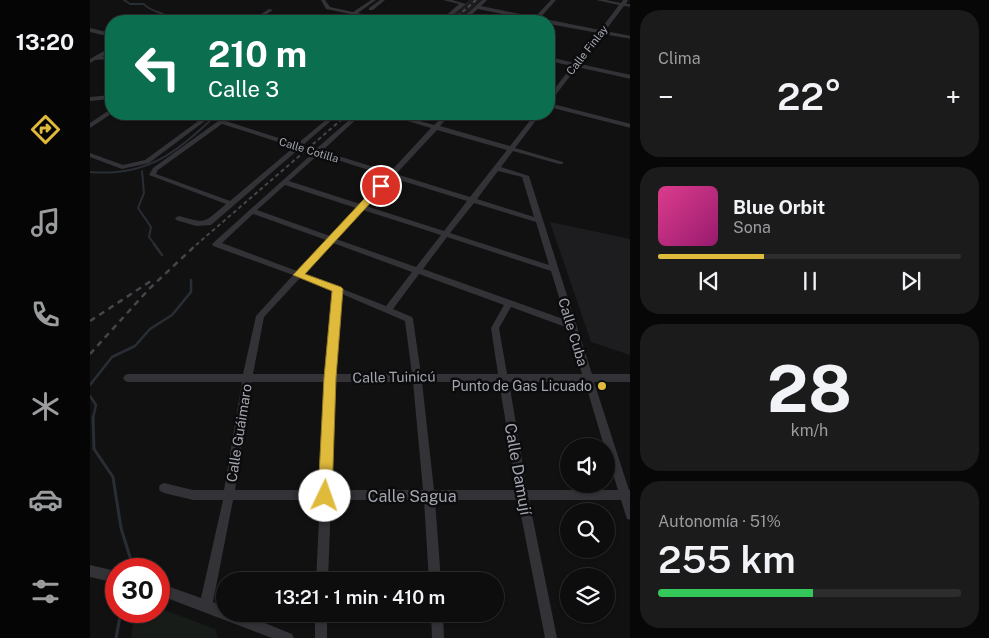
<!DOCTYPE html>
<html lang="es">
<meta charset="utf-8">
<style>
:root{--surface:#0d0d0e;--page:#1b1b1c;--text:#f1f3f6;--muted:#9a9c9e;--line:#2d2d2e;--accent:#e0ba3b}
body{margin:0;font-family:"Public Sans",sans-serif;background:var(--page);color:var(--text);height:100vh;display:flex;flex-direction:column;font-size:19px;white-space:nowrap}
*{box-sizing:border-box;margin:0}
p{font-size:16px;color:var(--muted)}
.icon{flex:none;width:28px;height:28px;fill:none;stroke:currentColor;stroke-width:2;stroke-linecap:round;stroke-linejoin:round}
.map{position:relative;flex:1;overflow:hidden}
.sheet{display:flex;flex-direction:column;gap:10px;padding:10px;background:#070708;width:359px}
.sheet>*{flex:none}
.hud{position:absolute;left:15px;top:15px;width:450px;height:105px;border-radius:20px;box-shadow:0 1px 4px #0004,0 0 0 1px var(--line);background:#0b6e4f;color:#fff;overflow:hidden}
.controls{position:absolute;left:470px;top:438px;display:grid;gap:10px}
.controls a{display:grid;place-items:center;width:55px;height:55px;border-radius:50%;background:var(--surface);box-shadow:0 1px 4px #0004,0 0 0 1px var(--line);font-size:25px}
.speed{position:absolute;left:15px;top:558px;display:flex;gap:10px;font-size:25px;font-weight:700;text-align:center}
.speed>*{display:grid;place-content:center;width:65px;height:65px;border-radius:50%;background:var(--surface);box-shadow:0 1px 4px #0004,0 0 0 1px var(--line);line-height:1}
.speed .limit{border:8px solid #d22;background:#fff;color:#111}
.pin{position:absolute;display:grid;place-items:center;width:42px;height:42px;color:#fff;margin:-21px;border:2px solid #fff;border-radius:50%;box-shadow:0 1px 5px #0007}
.me{position:absolute;width:55px;margin:-28px;rotate:3deg;stroke-linejoin:round;filter:drop-shadow(0 0 4px #0008)}
.turn{display:flex;align-items:center;gap:18px;height:105px;padding:0 20px;font-size:22px}
.turn .icon{width:65px;height:65px;stroke-width:2.5}
.turn b{display:block;font-size:35px;line-height:42px}
.big{font-size:38px;font-weight:600;line-height:1.1}
.sheet .widget{flex:1;display:flex;flex-direction:column;justify-content:center;gap:8px;min-width:0;padding:0 18px;border-radius:20px;background:var(--page)}
.sheet .dial{align-items:center;gap:0}
.dial b{font-size:65px;line-height:1}
.song{display:flex;align-items:center;gap:15px}
.cover{width:60px;height:60px;border-radius:8px;background:linear-gradient(135deg,hsl(330 70% 55%),hsl(320 70% 35%))}
.played{height:5px;border-radius:2px;background:linear-gradient(90deg,var(--accent) 35%,var(--line) 35%)}
.keys{display:flex;justify-content:space-around;direction:ltr}
.heat{display:flex;justify-content:space-between;align-items:center;font-size:28px;direction:ltr}
.charge{height:8px;border-radius:4px;background:linear-gradient(90deg,#34c759 51%,var(--line) 0)}
.trip{position:absolute;left:126px;top:572px;width:288px;height:50px;border-radius:25px;background:var(--surface);box-shadow:0 1px 4px #0004,0 0 0 1px var(--line);font-weight:600;line-height:50px;text-align:center}
main{display:flex;flex:1;min-height:0}
.tabs{display:flex;flex-direction:column;width:90px;justify-content:space-around;align-items:center;background:#050506;color:var(--muted)}
.tabs .icon{width:35px;height:35px}
.tabs .current{color:var(--accent)}
.tabs b{font-size:22px;color:var(--text)}
.map>svg:first-child{display:block}
.built{fill:#1d1d1f}
.green{fill:#171c19}
.lines{fill:none;stroke-linecap:round;stroke-linejoin:round}
.stream-far2{stroke:#282e34;stroke-width:2}
.stream-far1{stroke:#282e34;stroke-width:2.5}
.stream{stroke:#282e34;stroke-width:3}
.minor{fill:#323237;fill-rule:evenodd}
.rail-far1{stroke:#45464b;stroke-width:2;stroke-dasharray:4 3;stroke-linecap:butt}
.rail{stroke:#45464b;stroke-width:2.5;stroke-dasharray:6 5;stroke-linecap:butt}
.route{fill:#e0ba3b;stroke:#927926}
.poi-dot{fill:#e0ba3b;stroke:#0c0c0d;stroke-width:2}
.labels{text-anchor:middle;dominant-baseline:central;stroke-width:5;stroke-linejoin:round;paint-order:stroke}
.far-street-label{font-size:11px;fill:#a3a6b1;stroke:#0c0c0d}
.street-label{font-size:14px;fill:#a3a6b1;stroke:#0c0c0d}
.poi-label{font-size:14px;fill:#a3a6b1;stroke:#0c0c0d;text-anchor:end}
.near-street-label{font-size:16px;fill:#a3a6b1;stroke:#0c0c0d}
</style>
<main>
<nav class="tabs">
<b>13:20</b>
<svg class="icon current" aria-label="directions" viewBox="0 0 24 24"><path d="M12 3l9 9-9 9-9-9zM9 14v-3h6M13 9l2 2-2 2"/></svg>
<svg class="icon" aria-label="music" viewBox="0 0 24 24"><path d="M9 18V5l10-2v13"/><circle cx="6" cy="18" r="3"/><circle cx="16" cy="16" r="3"/></svg>
<svg class="icon" aria-label="phone" viewBox="0 0 24 24"><path d="M5 4h4l2 5-3 2q2 4 5 5l2-3 5 2v4C11 20 4 13 5 4z"/></svg>
<svg class="icon" aria-label="climate" viewBox="0 0 24 24"><path d="M12 3v18M4 7l16 10M4 17L20 7"/></svg>
<svg class="icon" aria-label="car" viewBox="0 0 24 24"><path d="M5 17H2v-5l4-1 3-4h7l3 4 3 1v5h-3M9 17h6M6 11h13"/><circle cx="7" cy="17" r="2"/><circle cx="17" cy="17" r="2"/></svg>
<svg class="icon" aria-label="filters" viewBox="0 0 24 24"><path d="M4 7h16M4 17h16"/><circle cx="9" cy="7" r="2"/><circle cx="15" cy="17" r="2"/></svg>
</nav>
<div class="map">
<svg width="541" height="638" viewBox="0 0 541 638">
<rect width="100%" height="100%" fill="#111112"/>
<path class="built" d="M379,0H391L368,21H355Z
M460,222L540,239V355L501,342Z"/>
<path class="green" d="M69,608L125,629L128,638H41L45,611H69Z"/>
<g class="lines">
<path class="stream-far2" d="M34,0L40,4H54C61,13 74,11 83,21
M52,171L54,193L48,208L61,227L59,237L65,245
M0,172C57,177 88,152 127,114"/>
<path class="stream-far1" d="M64,244L72,255
M0,385L22,357L45,346L60,329L82,315L101,292V280
M0,396L6,405L3,418"/>
<path class="stream" d="M3,417L4,449L23,477L31,528L40,557
M26,638L31,611"/>
<path class="minor" d="M231,0H235L240,7L263,12L281,0H286L268,13L299,21H290L265,16L257,21H252L260,14L236,9Z
M290,0H295L283,10H279V8Z
M353,0H362L376,4L355,21H350L369,4Z
M392,0H397L391,6L445,17L461,0H466L450,18L510,30L529,5L506,0H516L531,3L533,0H538L536,4H541V7L534,6L515,31L541,36V39L513,34L490,64L541,75V79L487,67L461,101L459,102V96L482,66L459,61V57L485,63L508,33L459,24V21H442V20L388,9L374,21H369Z
M179,9L183,10L166,21H160Z
M0,28L21,33V37L0,32Z
M21,47V51L12,57L21,55V59L5,60L0,63V59Z
M21,95V99L0,101V97Z
M459,103L541,124V128L459,107Z
M21,109V114L0,128V123Z
M99,114H108L119,118L59,163L32,169L0,157V153L33,165L55,160L111,119Z
M138,114H145L136,121L207,144L243,114H249L213,145L226,149L266,114H272L232,151L300,172L341,128L297,115L296,114H305L344,125L355,114H361L350,126L420,146L445,114H451L425,148L473,162V164H469L423,151L411,167L439,176L502,374H541V382H504L539,490H541V520L537,519L531,500H439L467,638H455L428,500H345L351,581H339L334,500H241L238,581H226L230,500H143L123,602L135,607V614H152L202,634L204,638H182L69,595V583L111,598L133,500H103L74,493L70,491L69,488L70,485L74,483L103,490H134L152,382H38L35,381L33,378L35,375L38,374H153L166,316L203,275L123,246L122,244L223,153L209,149L121,225L106,226L86,220L85,218L89,216C118,224 113,223 136,204L59,175L63,168ZM132,124L204,147L140,201L66,174L68,170ZM347,130L417,150L380,197L306,174ZM229,154L297,176L270,204L199,181ZM408,171L432,177L444,217L387,199ZM303,178L377,201L354,231L276,206ZM195,185L266,208L240,236L167,210ZM384,203L446,222L459,265L360,233ZM273,210L351,235L326,267L246,239ZM163,214L236,240L207,271L132,243ZM357,237L461,271L476,320L333,269ZM243,243L322,272L296,306L214,274ZM329,274L414,305L401,328L408,374H331L323,319L322,317L303,309ZM210,278L244,290L236,374H163L174,317ZM252,294L315,321L322,374H245ZM421,307L478,328L492,374H417L409,328ZM161,382H235L230,490H145ZM245,382H323L333,490H241ZM332,382H409L427,490H344ZM419,382H495L514,446H516V452L528,490H437Z
M0,565L26,571V583L0,577Z
M225,614H237V638H225Z
M341,614H353L354,638H342Z"/>
<path class="rail-far1" d="M362,21L386,0
M106,245L258,114"/>
<path class="rail" d="M0,321L64,279
M0,354L59,289L107,244"/>
</g>
<path class="route" d="M288,184L296,186L215,274L251,287L253,289L246,378L242,496L240,500L235,502L230,500L228,496L234,378L242,291L203,275Z"/>
<circle class="poi-dot" cx="512" cy="386" r="5"/>
<g class="labels">
<g class="far-street-label">
<text transform="translate(497 50) rotate(-52)">Calle Finlay</text>
<text transform="translate(219 150) rotate(17)">Calle Cotilla</text>
</g>
<g class="street-label">
<text transform="translate(483 332) rotate(73)">Calle Cuba</text>
<text transform="translate(304 377) rotate(-1)">Calle Tuinicú</text>
<text transform="translate(149 433) rotate(-81)">Calle Guáimaro</text>
</g>
<g class="poi-label">
<text x="502" y="386">Punto de Gas Licuado</text>
</g>
<g class="near-street-label">
<text transform="translate(428 469) rotate(80)">Calle Damují</text>
<text x="322" y="496">Calle Sagua</text>
</g>
</g>
</svg>
<div class="controls">
<a><svg class="icon" aria-label="sound" viewBox="0 0 24 24"><path d="M4 9h4l5-4v14l-5-4H4zM17 9q2 3 0 6"/></svg></a>
<a><svg class="icon" aria-label="search" viewBox="0 0 24 24"><circle cx="10" cy="10" r="6"/><path d="M15 15l6 6"/></svg></a>
<a><svg class="icon" aria-label="layers" viewBox="0 0 24 24"><path d="M12 4l9 5-9 5-9-5zM3 14l9 5 9-5"/></svg></a>
</div>
<div class="speed"><div class="limit">30</div></div>
<div class="pin" style="left:291px;top:186px;background:#d93025"><svg class="icon" aria-label="arrive" viewBox="0 0 24 24"><path d="M6 21V4h12l-3 4 3 4H6"/></svg></div>
<svg class="me" style="left:235px;top:496px" viewBox="-20 -20 40 40"><circle r="19" fill="#fff"/><path d="M0-13L10 11 0 6-10 11z" fill="#e0ba3b"/></svg>
<div class="trip">13:21 · 1 min · 410 m</div>
<div class="hud">
<div class="turn"><svg class="icon" aria-label="left" viewBox="0 0 24 24"><path d="M17 20v-9H6M10 6l-5 5 5 5"/></svg><div><b>210 m</b>Calle 3</div></div>
</div>
</div>
<section class="sheet">
<div class="widget"><p>Clima</p>
<div class="heat"><a>−</a><b class="big">22°</b><a>+</a></div>
</div>
<div class="widget">
<div class="song"><i class="cover"></i><div><b>Blue Orbit</b><p>Sona</p></div></div>
<div class="played"></div>
<div class="keys"><svg class="icon" aria-label="previous" viewBox="0 0 24 24"><path d="M18 5L8 12l10 7zM5 5v14"/></svg><svg class="icon" aria-label="pause" viewBox="0 0 24 24"><path d="M8 5v14M16 5v14"/></svg><svg class="icon" aria-label="next" viewBox="0 0 24 24"><path d="M6 5l10 7-10 7zM19 5v14"/></svg></div>
</div>
<div class="widget dial"><b>28</b><p>km/h</p></div>
<div class="widget"><p>Autonomía · 51%</p><b class="big">255 km</b><div class="charge"></div></div>
</section>
</main>
